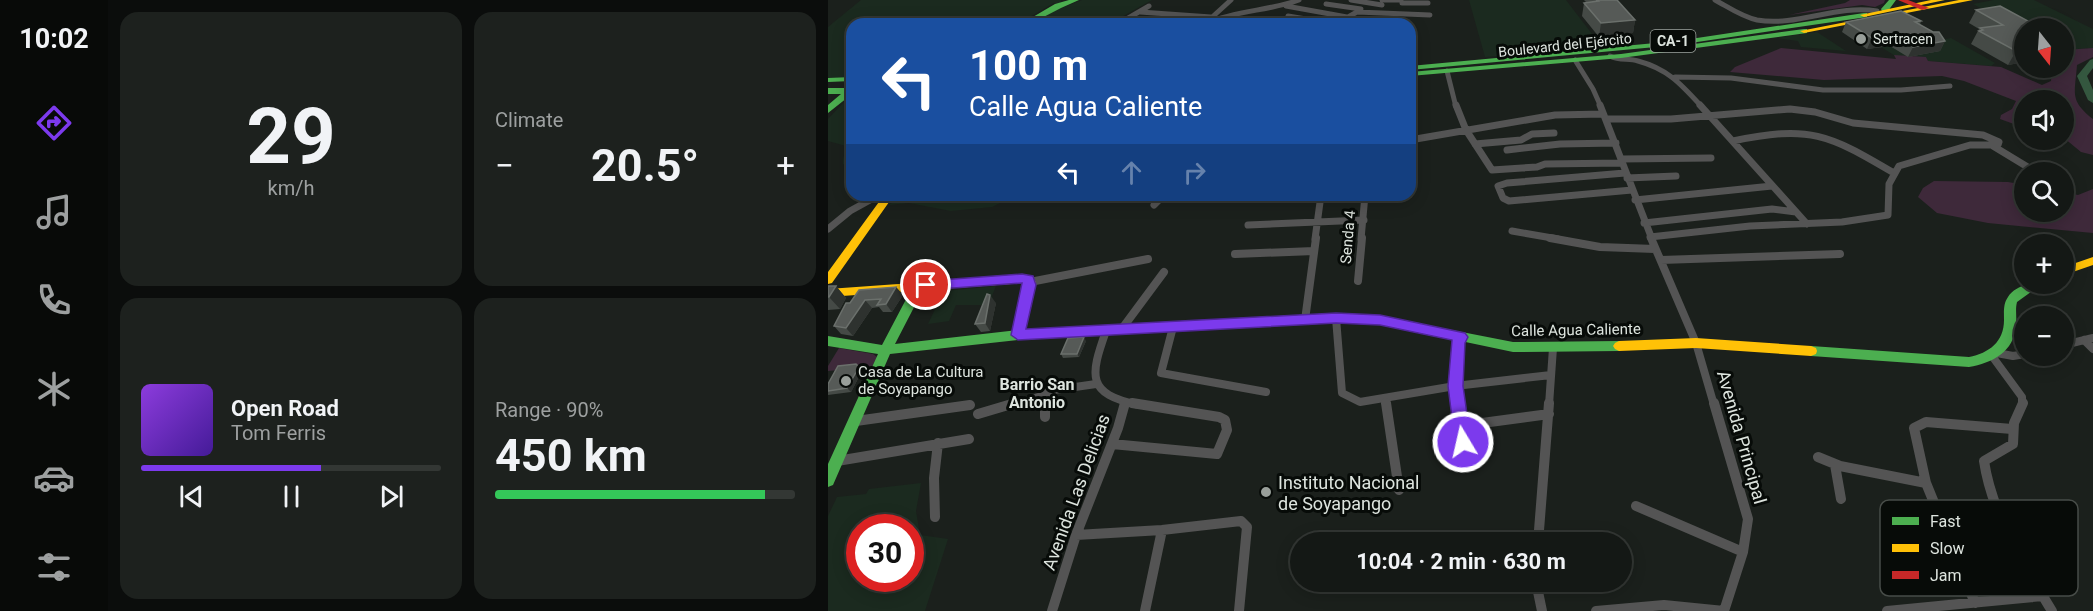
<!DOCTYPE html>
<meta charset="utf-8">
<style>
:root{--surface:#141815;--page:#1d211e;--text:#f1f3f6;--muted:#9da0a0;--line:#333734;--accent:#7c3aed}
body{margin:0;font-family:Roboto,sans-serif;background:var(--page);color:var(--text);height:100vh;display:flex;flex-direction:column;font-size:22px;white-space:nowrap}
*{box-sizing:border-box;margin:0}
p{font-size:20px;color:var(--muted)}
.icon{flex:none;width:33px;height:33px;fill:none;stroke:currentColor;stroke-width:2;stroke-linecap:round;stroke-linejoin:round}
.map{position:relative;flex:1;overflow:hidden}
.side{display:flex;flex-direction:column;gap:12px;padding:12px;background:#0b0d0c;width:720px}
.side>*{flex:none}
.hud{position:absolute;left:18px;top:18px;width:570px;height:183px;border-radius:18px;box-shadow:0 3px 15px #0003,0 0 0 2px var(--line);background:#1a4fa0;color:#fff;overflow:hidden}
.needle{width:39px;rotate:163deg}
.buttons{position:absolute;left:1186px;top:18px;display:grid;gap:12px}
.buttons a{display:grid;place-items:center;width:60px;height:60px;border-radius:50%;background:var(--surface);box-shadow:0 3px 15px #0003,0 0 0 2px var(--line);font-size:30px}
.speed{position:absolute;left:18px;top:514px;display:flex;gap:12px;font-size:30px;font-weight:700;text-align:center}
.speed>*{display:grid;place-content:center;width:78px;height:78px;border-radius:50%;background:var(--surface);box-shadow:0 3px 15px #0003,0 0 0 2px var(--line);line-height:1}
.speed .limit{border:9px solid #d22;background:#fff;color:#111}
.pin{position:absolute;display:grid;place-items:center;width:51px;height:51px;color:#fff;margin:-26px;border:3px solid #fff;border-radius:50%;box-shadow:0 2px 6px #0007}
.me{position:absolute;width:66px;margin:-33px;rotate:351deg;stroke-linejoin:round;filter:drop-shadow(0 0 4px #0008)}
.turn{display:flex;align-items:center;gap:21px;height:126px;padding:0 24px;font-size:27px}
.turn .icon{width:78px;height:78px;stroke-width:2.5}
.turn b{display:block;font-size:42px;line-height:51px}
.lanes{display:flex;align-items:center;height:57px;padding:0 24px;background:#0003;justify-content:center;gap:30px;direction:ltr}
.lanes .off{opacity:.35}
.big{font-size:45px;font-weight:700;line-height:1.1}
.side .tile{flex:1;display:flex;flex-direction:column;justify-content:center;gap:9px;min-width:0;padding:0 21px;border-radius:18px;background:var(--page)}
.side .dial{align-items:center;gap:0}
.dial b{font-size:78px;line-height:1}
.song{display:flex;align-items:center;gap:18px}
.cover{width:72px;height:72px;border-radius:9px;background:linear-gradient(135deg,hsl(270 70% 55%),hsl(260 70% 35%))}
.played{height:6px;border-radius:3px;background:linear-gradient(90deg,var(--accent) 60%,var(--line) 60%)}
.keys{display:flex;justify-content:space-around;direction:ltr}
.heat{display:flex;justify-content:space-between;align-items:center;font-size:33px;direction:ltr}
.charge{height:9px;border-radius:4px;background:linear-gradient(90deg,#34c759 90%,var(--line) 0)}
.side .tiles{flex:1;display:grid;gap:12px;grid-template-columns:repeat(2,1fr)}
.trip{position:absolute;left:462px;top:532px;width:342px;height:60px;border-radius:30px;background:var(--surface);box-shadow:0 3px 15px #0003,0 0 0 2px var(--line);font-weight:700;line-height:60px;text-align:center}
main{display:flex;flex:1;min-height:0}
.dock{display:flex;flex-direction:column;width:108px;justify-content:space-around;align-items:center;background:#080a08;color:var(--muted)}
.dock .icon{width:42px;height:42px}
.dock .active{color:var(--accent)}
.dock b{font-size:27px;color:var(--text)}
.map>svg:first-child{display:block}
.built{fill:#1b2a1f;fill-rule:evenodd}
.green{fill:#3e293a}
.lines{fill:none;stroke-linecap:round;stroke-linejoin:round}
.river{fill:#34573f;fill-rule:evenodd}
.street-far3{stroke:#545454;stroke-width:5}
.street-far2{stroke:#545454;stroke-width:7}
.street-far1{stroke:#545454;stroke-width:8}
.street{stroke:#545454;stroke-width:10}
.fast{fill:#4caf50;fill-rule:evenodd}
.slow{fill:#ffc107;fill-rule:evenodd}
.jam{fill:#c62828;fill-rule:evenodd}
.wall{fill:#454a46}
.shaded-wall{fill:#2e322f}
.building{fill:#565a57;stroke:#6b706c;stroke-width:1.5}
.route{fill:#7c3aed;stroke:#51269a;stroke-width:1.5}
.poi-dot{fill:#999f9a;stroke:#070b08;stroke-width:2}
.labels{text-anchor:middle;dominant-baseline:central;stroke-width:6;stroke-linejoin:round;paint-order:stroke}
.far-poi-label{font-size:14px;fill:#dde4de;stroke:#070b08;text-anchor:start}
.shield{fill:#070b08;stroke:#9da39e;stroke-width:1.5}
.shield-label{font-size:14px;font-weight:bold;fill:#dde4de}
.far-street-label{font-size:14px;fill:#dde4de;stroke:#070b08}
.street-label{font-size:15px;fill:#dde4de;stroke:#070b08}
.poi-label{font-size:15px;fill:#dde4de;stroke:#070b08;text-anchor:start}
.neighbourhood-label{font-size:16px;font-weight:bold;fill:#dde4de;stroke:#070b08}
.near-street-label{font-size:18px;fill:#dde4de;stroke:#070b08}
.near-poi-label{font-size:18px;fill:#dde4de;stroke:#070b08;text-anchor:start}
.key{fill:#070b08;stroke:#474c48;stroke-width:1.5}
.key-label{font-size:16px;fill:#dde4de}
</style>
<main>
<nav class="dock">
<b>10:02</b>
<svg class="icon active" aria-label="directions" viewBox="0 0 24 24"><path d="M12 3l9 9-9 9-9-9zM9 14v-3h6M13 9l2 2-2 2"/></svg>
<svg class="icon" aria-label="music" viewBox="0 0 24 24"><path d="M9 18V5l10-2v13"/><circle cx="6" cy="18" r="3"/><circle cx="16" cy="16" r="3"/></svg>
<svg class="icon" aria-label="phone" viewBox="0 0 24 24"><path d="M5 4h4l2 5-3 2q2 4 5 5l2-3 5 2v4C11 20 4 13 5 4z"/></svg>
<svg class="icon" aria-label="climate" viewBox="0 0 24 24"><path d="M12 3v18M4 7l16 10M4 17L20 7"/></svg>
<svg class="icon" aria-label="car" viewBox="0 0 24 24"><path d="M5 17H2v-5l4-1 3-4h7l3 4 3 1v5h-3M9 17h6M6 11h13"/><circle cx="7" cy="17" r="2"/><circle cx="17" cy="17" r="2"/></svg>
<svg class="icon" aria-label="filters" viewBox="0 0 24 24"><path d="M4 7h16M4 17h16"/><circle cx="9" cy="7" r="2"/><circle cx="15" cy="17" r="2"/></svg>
</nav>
<section class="side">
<div class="tiles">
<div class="tile dial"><b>29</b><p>km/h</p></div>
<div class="tile"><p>Climate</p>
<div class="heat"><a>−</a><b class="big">20.5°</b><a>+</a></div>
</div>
<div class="tile">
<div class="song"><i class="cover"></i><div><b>Open Road</b><p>Tom Ferris</p></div></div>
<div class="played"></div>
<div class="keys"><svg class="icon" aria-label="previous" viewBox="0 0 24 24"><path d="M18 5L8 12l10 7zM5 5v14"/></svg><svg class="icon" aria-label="pause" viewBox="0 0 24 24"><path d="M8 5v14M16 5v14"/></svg><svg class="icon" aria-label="next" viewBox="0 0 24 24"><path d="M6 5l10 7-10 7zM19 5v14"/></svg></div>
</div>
<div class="tile"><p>Range · 90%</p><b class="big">450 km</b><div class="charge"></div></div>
</div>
</section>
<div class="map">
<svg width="1265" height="611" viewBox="0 0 1265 611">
<rect width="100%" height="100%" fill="#1b201c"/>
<path class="built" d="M33,0H233L232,3H226L190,24H24V78L0,80V27Z
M254,0H324L281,24H204L223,12Z
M641,0H738L774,47L657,57Z
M1166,0H1206L1265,29V48L1236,50V28H1197V31L1145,4Z
M1071,16L1113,40L1123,38L1167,63L1163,66L1100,61L1098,57H1069L1053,47Z
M989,32L1018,51L973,47L970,41L949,38Z
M24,99V171H19L21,168L15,164V160L18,146L0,141V119L18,100Z
M73,195H180L174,202L164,207L123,211L81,203L61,205Z
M168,286L164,296L167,305H128L121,321L100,324L108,307L89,309L97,293Z
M93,483L88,511L92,535L120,539L97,611H0V516L9,497L38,494L41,489ZM32,528H82V579H32Z"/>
<path class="green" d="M1022,0H1057L1056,3L1047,7L1034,5L961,15L1017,3Z
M953,48L1068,59L1066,55L1098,57L1100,61L1173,67L1214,85L1223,81L1224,68H1236V50L1265,48V57L1249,65C1247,94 1241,100 1265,119V155L1253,152L1236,138V100H1197V128L1172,119L1173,115L1184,109L1188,101L1136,81L1114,76L996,80L902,72L907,67Z
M1106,181L1180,182L1197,185V212H1236V192L1250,195L1265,189V233L1160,223L1109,213L1090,197L1095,188Z
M11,348L45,354L49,357L43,369L34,371L32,368L0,371V366Z"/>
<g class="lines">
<path class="river" d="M1265,59V68L1259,76L1265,90V103L1260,100L1249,76L1262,60Z"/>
<path class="street-far3" d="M523,0L554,5
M554,0H573
M887,0C900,7 914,17 929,20C970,27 1008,4 1049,11
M574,3H600
M498,4L533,9
M458,6L530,19
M312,12L383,17
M460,16L508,24
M520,17L529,12L602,15
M381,20L403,0
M379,23C409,10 441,11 471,0
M290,24L321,6
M782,56C792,61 800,58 810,61C840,69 853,84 874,107
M747,60L765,89L773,107
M619,71L628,107
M847,77L903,78L995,90H1073L1122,86"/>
<path class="street-far2" d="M628,105L638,130L664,170L709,167L717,164L794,163
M772,105L824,239
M872,105L979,224
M778,119H843L962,109L987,112L1025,123L1155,135L1171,142L1170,145H1142L1071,166L1061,184L1060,215L1014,222L922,226L822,237
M582,140L727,115L775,114
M905,141C982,125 1000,134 1066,173
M647,144L693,140L704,134L726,133
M1165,146L1208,172
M679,150L732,144L788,143
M793,159L883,158
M797,173L679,183L670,186L675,198L681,201L804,190
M799,178L848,176
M374,198L377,195
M807,200L944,186
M326,205L336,195
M816,223L944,209L968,212
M420,225L536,220
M0,229L22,211L51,195
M684,231L730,239
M487,239L493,195
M533,239L537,195"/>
<path class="street-far1" d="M722,238L772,247L827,249
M823,238L868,343L886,405
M407,254L486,251
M833,260L1012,254
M530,281L534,238
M202,282L320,259
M508,318L514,393L532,402L627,386L723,375
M477,320L488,238
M345,327L333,373L438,392
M293,330L336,272
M278,331C262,376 258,394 311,405
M1256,340L1265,349
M1236,345L1265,338
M1169,353L1185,356L1197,354
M1164,356L1194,397V405
M557,398L558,405
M182,405L217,395
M217,405L219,391L268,384
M296,405L297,402
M629,405L627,364L632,337
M721,405L725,348"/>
<path class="street" d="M217,403V417
M558,403L571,490
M629,403L638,459
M1195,403L1186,423L1185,444L1156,461C1164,515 1196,565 1224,611
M150,414L187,403
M28,421L142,405
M632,426L721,414
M284,444L389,454L399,430L397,420L391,417L304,403
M990,457L1012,466L1098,483
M9,461L141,439
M1007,465L1013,499
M808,506L915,552
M107,517L106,478L110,443
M248,535L334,530L413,521L419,527L411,611
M710,543L721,403
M708,582L714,611
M1147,603L1098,483L1086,428L1098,422L1184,429
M224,611L248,535L290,428L297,403
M317,611L334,530
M768,611L836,605L896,611L915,552L920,519L886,403
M1059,611L1215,596"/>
<path class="fast" d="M241,0H251L233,8L202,24H193L227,4Z
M1061,0H1068L1060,11H1054L1053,9Z
M1036,13H1039V17L849,45L582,70V66L849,41Z
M976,29H979V33L793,58L582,76V72L793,54Z
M24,77V81L0,82V78Z
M0,88H24V94L0,113V105L13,94H0Z
M91,282L97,286L67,344L190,330L508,314L552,316L685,342L791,341L795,343L797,346L795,349L791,351L685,352L552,324L508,322L190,340L62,354L5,485L0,487V464L50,354L0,346V336L54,345L85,286Z
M1199,284H1214L1189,302C1187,310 1189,317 1188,326C1186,352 1164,363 1141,367L983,356L978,354L977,351L978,348L983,346L1141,357C1161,353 1176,342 1176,320C1176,312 1175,304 1180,297C1184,290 1192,287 1199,284Z"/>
<path class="slow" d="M1103,0H1117L1036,17L1032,15Z
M1131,0H1145L976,33L972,31Z
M56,195H66L4,283L0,284V272Z
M1265,257V265L1236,275V267Z
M198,275L208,282L196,335L194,338H186L184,335L196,283L0,297V289Z
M868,338L983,346L988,348L989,351L988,354L983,356L868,348L791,351L787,349L785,346L787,343L791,341Z"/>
<path class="jam" d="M1070,0H1080L1101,8L1094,10Z"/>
</g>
<path class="wall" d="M756,0H789L807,20L805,33L771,37L754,16L756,3L758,2Z
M1172,6L1197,62L1180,65L1143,44L1151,29L1141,23L1148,10Z
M1093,21L1092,25L1117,41L1112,51L1080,57L1062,46L1039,49L1014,32L1018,22Z
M0,286H8L18,298L12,309L0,310Z
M68,287L75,295L64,312H55L51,307L44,308L25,336L13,334L6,326L22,303Z
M168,303L162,331L153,332L147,324Z
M258,341L251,357L235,358L233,354Z
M28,364L34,371L23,392L0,395V384Z"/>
<path class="shaded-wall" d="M807,20L805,33L771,37L773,23Z
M1067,35L1062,46L1039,49L1044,38Z
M1117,41L1112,51L1080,57L1085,47Z
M1197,49V62L1180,65L1188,51Z
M8,286L18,298L12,309L1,297Z
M68,287L75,295L64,312L58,304Z
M162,295L168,303L162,331L157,323Z
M37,300L44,308L25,336L18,328Z
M256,337L258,341L251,357L249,354Z
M31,367L34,371L23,392L19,388Z"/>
<path class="building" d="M768,0H789L807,20L773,23L756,3L770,1Z
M1172,6L1213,28H1197V49L1188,51L1151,31L1155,30L1152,28L1175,25L1148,10Z
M1073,11L1093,21L1087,22L1105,32H1111L1117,41L1085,47L1067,35L1044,38L1018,22Z
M290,18L338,21L335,24H283Z
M0,286H8L1,297H0Z
M68,287L58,304L49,305L53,299L37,300L18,328L6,326L18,303H22L31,290Z
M159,294L162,295L157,323L147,324Z
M256,337L249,354H233L240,338Z
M28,364L31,367L19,388L0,391V384L10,366Z"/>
<path class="route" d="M194,274L205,276L208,285L198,329L508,313L552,315L637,333L640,337L637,343L635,386L643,442L641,447L635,449L629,447L627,442L620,386L624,340L552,325L508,323L190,340L183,335L194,283L98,290L91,285L98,281Z"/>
<g class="poi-dot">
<circle cx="1033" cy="39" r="6"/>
<circle cx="18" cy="381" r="6"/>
<circle cx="438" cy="492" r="6"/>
</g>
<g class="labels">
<g class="far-poi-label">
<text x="1045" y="39">Sertracen</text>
</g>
<rect class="shield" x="822.5" y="30" width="45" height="22" rx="4.5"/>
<g class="shield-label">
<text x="845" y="41">CA-1</text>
</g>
<g class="far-street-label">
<text transform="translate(737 45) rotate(-6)">Boulevard del Ejército</text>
</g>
<g class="street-label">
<text transform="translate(520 237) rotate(-85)">Senda 4</text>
<text transform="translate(748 330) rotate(-1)">Calle Agua Caliente</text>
</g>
<g class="poi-label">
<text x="30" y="372">Casa de La Cultura<tspan x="30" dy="17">de Soyapango</tspan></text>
</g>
<g class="neighbourhood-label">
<text x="209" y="384">Barrio San<tspan x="209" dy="18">Antonio</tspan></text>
</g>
<g class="near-street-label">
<text transform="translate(914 437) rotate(74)">Avenida Principal</text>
<text transform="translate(248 492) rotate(-70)">Avenida Las Delicias</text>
</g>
<g class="near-poi-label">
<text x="450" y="482">Instituto Nacional<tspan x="450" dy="21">de Soyapango</tspan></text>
</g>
</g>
<rect x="1052" y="500" width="198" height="96" rx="9" class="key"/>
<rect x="1064" y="517" width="27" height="8" fill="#4caf50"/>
<rect x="1064" y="544" width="27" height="8" fill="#ffc107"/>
<rect x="1064" y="571" width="27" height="8" fill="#c62828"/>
<g class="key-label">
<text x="1102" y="527">Fast</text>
<text x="1102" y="554">Slow</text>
<text x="1102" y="581">Jam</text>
</g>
</svg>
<div class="buttons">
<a><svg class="needle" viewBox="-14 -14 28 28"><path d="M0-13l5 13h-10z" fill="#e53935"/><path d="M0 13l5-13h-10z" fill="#9da0a0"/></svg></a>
<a><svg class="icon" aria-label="sound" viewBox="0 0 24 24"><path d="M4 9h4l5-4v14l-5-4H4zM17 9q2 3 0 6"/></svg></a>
<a><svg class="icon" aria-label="search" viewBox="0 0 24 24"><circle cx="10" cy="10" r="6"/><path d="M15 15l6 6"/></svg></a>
<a>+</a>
<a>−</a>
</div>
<div class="speed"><div class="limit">30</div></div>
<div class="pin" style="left:98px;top:285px;background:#d93025"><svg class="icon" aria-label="arrive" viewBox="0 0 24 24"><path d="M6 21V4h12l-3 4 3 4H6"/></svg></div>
<svg class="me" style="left:635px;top:442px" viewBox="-20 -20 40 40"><circle r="17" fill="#7c3aed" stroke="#fff" stroke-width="3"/><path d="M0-11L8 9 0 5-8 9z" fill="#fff"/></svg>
<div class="trip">10:04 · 2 min · 630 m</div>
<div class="hud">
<div class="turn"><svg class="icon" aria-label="left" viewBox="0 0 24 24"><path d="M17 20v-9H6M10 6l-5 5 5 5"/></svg><div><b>100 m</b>Calle Agua Caliente</div></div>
<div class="lanes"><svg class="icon" aria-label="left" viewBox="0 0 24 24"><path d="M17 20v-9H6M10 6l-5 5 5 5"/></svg><svg class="icon off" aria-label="ahead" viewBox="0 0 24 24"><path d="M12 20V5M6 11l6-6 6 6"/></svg><svg class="icon off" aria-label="right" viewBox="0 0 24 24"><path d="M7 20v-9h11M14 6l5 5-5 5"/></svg></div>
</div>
</div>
</main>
